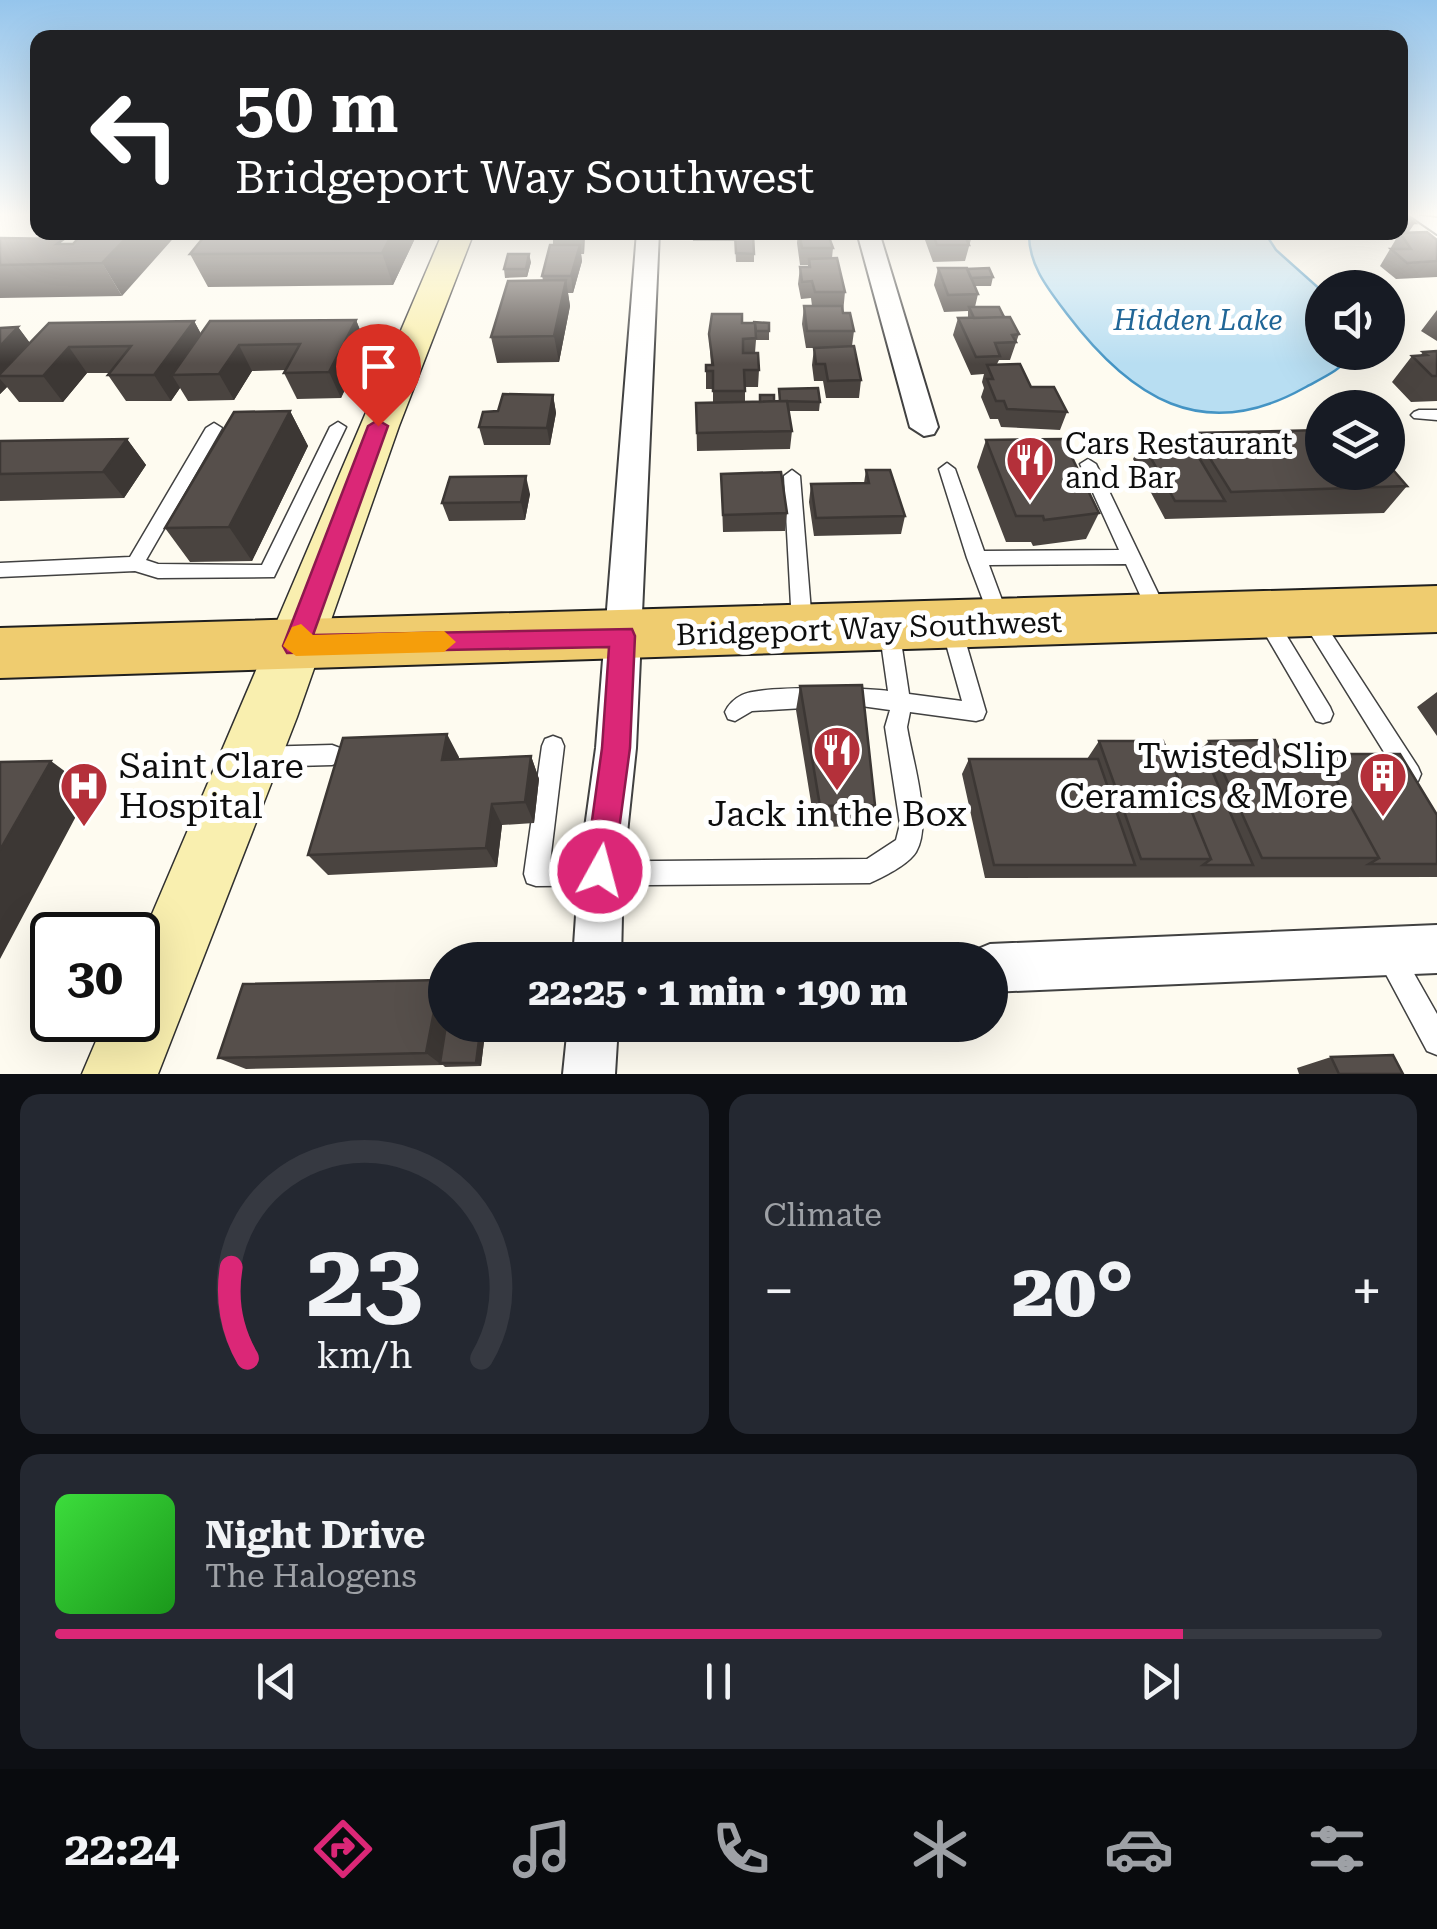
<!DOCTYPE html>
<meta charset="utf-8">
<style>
:root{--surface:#171b24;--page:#242831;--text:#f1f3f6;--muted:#9ea1a6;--line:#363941;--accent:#db2777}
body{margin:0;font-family:"Roboto Serif",serif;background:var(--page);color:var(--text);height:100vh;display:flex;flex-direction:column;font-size:38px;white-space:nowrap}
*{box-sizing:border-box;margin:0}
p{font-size:32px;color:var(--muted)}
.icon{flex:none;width:55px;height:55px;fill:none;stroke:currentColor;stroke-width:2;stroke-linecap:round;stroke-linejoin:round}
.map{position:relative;height:1074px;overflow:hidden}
.drawer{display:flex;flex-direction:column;gap:20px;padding:20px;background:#0d0f14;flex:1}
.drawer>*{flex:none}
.hud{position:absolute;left:30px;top:30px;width:1378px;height:210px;border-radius:20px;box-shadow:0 10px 40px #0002;background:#202124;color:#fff;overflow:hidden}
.tools{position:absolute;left:1305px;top:270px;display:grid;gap:20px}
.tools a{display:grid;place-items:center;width:100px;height:100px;border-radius:50%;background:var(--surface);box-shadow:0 10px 40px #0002;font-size:50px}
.speed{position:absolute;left:30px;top:912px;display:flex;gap:20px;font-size:50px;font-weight:700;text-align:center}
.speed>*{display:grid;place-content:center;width:130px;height:130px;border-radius:50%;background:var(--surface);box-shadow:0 10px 40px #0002;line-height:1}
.speed .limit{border:5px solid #111;border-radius:15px;background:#fff;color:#111}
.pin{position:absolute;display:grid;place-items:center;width:85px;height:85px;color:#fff;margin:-102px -42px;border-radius:50% 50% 50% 0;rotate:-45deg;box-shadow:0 0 10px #0007}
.pin .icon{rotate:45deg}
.me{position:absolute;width:110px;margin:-55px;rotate:7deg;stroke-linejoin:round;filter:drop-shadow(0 0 8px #0008)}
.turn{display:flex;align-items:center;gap:35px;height:210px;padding:0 40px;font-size:45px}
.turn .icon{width:130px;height:130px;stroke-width:2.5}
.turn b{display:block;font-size:70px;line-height:85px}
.big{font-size:75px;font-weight:800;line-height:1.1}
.drawer .widget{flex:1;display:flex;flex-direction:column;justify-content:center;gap:15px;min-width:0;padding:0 35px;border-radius:20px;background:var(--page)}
.drawer .dial{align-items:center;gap:0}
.dial svg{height:260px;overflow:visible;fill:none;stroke:var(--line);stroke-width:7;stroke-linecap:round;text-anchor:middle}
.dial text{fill:var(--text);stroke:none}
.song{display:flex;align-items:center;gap:30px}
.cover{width:120px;height:120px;border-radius:15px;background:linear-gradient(135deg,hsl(120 70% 55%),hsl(120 70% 35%))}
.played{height:10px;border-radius:5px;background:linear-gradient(90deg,var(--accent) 85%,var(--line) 85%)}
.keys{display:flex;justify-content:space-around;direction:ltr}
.heat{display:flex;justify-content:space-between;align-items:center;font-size:55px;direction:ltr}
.drawer .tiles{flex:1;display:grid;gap:20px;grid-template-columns:1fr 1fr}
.widget:last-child{grid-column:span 2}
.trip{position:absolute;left:428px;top:942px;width:580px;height:100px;border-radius:50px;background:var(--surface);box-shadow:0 10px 40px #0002;font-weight:800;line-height:100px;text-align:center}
.menu{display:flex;height:160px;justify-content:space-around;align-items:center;background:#090b0e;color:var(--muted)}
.menu .icon{width:70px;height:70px}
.menu .current{color:var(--accent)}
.menu b{font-size:45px;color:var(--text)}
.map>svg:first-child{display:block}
.water{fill:#b8def2;stroke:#4494c4;stroke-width:2.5}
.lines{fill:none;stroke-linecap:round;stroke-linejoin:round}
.lane-casing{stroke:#414141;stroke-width:3}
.street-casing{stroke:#414141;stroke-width:4}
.secondary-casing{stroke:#303030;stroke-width:3}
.primary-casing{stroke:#1f1f1f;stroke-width:4}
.lane{fill:#fff;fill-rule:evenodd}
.street{fill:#fff;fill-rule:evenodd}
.secondary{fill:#f9efaf;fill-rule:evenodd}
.primary{fill:#efcc6f;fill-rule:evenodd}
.wall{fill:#4a4440}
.shaded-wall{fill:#3c3734}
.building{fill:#564f4b;stroke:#3c3734;stroke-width:2.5}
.route{fill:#db2777;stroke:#8e194d;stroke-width:2.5}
.slow{fill:#f59e0b}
.labels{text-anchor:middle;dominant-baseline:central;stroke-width:10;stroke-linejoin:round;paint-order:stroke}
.far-water-label{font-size:28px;font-style:italic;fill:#206697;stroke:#fff}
.poi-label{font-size:30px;fill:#0e0e0e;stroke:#fff;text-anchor:start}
.street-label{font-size:30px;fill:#0e0e0e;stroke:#fff}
.near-poi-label{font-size:35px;fill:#0e0e0e;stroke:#fff;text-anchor:end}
</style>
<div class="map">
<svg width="1437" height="1074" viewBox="0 0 1437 1074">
<rect width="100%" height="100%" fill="#fefbf0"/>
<path class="water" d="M1029,233H1265L1276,250L1322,291V352L1354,354C1339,371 1324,377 1304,388C1202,445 1130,397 1067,314C1049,290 1028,265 1029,233Z"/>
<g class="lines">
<g class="lane-casing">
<path id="lane" d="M1419,410H1437V420L1414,418L1411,415L1414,412Z
M338,422L346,427L274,577L158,578L135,571L0,577V563L130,557L206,428L214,423L222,428L146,560L158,564L262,565L330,427Z
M1088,459L1096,464L1168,614L1165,619L1158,622L1151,619L1126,564L989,565L1009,619L1006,624L999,627L992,624L967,558L939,469L947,463L955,469L984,551L1119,550L1080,464Z
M792,470L800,476L812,624L809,630L802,632L795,630L792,624L784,476Z
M1309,607L1316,610L1418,767L1421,774L1418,781L1410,784L1402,781L1302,620L1299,615L1302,610Z
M1267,612L1274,615L1330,707L1333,714L1330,721L1323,723L1316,721L1257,620L1260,615Z
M951,618L958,620L961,626L986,712L983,719L976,721L910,712L907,727C912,759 933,823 916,852C908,865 883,877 870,883L536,886L527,883L524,874L542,746L545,739L553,736L561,739L564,746L550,862L867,859L896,840L900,824L885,727L890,710L854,705L752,711L735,721L728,719L725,712C728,705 734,699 742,695C763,685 862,688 888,691L879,628L882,622L889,620L896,622L899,628L909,694L962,701L941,626L944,620Z
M332,745L340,748L343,755L340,762L332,765L257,767L249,764L246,757L249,750L257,747Z
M1390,943L1399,947L1437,1014V1055L1427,1051L1381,965L1377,956L1381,947Z"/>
</g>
<g class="street-casing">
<path id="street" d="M1408,214L1437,218V234Z
M637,232H659L636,748L623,871L621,960H573L579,871L596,748Z
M857,232H879L938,427L934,434L924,436L910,427Z
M1437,925V973L990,992V960H969L973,951L990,944Z
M568,1025H618L615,1074H563Z"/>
</g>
<g class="secondary-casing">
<path id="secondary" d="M443,232H474L399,426L297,717L158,1074H82L105,1020H138V947Z"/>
</g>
<g class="primary-casing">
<path id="primary" d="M1437,586V632L0,678V628Z"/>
</g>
<use href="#lane" class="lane"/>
<use href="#street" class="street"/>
<use href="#secondary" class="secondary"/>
<use href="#primary" class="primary"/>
</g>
<path class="wall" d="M1400,214L1415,223L1408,233L1437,240V277L1396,279L1380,266L1396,239H1323L1316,232H1400Z
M84,232L122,296L0,298V238L73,244Z
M208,232H418L393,285L208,287L190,254Z
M553,232H585L584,254H581L582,261L573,293H568L570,306L559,362L497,363L491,337L543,280L542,276L553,245Z
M692,232H742L754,254V262H736L735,241H693Z
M798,232H827L833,248L832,258L845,292L843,313L854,331L852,346L861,380L859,398H826L823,381H814L812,365L814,348H806L802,324L804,306H812L811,298L801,299L798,284L800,267H808V265H800L797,243Z
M926,232H973L965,261L933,262L925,240Z
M531,262L527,277L505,278L504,269Z
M938,268L993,277L991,286H975L978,294L975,307L1004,317L1019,334L1010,360H999L997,364L1067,412L1060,430L1001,427L998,419H990L981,397L984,388L982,382L984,374L971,375L953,335L958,318H968V311L944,312L934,285Z
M1437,310V341L1421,331Z
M356,320L366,345L341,398L297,399L284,373L286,370L252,371L234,400L188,401L180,388L171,401H126L108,375L110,373H87L63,402H19L7,387L0,394V328L18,327L30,343L194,321L201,334Z
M742,323H769V340H756L755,353L759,370L758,387H745V402L779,401V389L820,402L819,411H789L792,431L790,449L697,451L696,403H713V389H706V371L711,365L709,334Z
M1437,351V401L1411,402L1392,382L1412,356H1420L1423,352Z
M553,395L556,413L550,445H484L479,427L498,411Z
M290,411L308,446L252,561L190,562L165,528Z
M1194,433L1407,486L1384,513L1165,519L1133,459L1142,442L1189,441Z
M127,439L146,465L124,498L0,501V441Z
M986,440L1099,513L1086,539L1033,546L1031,542H1006L977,467Z
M866,470L905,516L901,534L814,536L809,502L811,484L864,483Z
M721,474L787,513L785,531L723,532Z
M530,494L525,520L449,521L442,503Z
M800,686L875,805L868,826L815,827L796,710Z
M1437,692V736L1417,707Z
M1099,741L1166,748H1202L1209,741L1278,747L1322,754L1437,815V877L985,878L962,774L969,759H1087Z
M531,756L539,779L534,823L502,825L497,867L328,875L308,855L459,757V759Z
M445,1025H486L481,1066L445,1067L443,1065L246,1069L218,1058Z
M1331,1057L1403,1074H1299L1297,1068Z"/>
<path class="shaded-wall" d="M132,232H179L122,296L102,263Z
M326,232H333L374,233L349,253Z
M393,232H418L393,285L382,253Z
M582,232H585L584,254L582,237Z
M580,245L582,261L573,293L571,276Z
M529,254L531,262L527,277L526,269Z
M566,280L570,306L559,362L554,336Z
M356,320L366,345L341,398L329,372Z
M194,321L208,347L172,375L180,388L171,401L154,375Z
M18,327L37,353L0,376V346Z
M239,345L252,371L234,400L219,374Z
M69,347L87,373L63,402L43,376Z
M0,379L7,387L0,394Z
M553,395L556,413L550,445L547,428Z
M290,411L308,446L252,561L229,527Z
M127,439L146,465L124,498L103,472Z
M526,476L530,494L525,520L521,502Z
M447,734L459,757L454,782L442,760Z
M531,756L539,779L534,823L525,802Z
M51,761L90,790L0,959V850Z
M492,804L502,825L497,867L486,848Z
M440,980L445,985V1025H450L440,1063L442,1065L426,1053Z
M481,1025H486L481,1066L476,1063Z"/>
<path class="building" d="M1400,214H1404L1415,223H1400Z
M84,232H132L102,263L0,265V238L64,239L57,244H73Z
M208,232H336L333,239H341L345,232H393L382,253L190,254Z
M553,232H582V237H552Z
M799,232H827L833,248H802Z
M932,232H971L973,236H965L969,245H937Z
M1427,232L1437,240V261L1407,263L1391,249H1411L1400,233Z
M735,234H753L754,254L736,253Z
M550,245H580L571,276H542Z
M508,254H529L526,269H504Z
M837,258L845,292H815L812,281L802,282L800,267H810L809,259Z
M938,268H967L978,294L948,295Z
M989,268L993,277L971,278L967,269Z
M566,280L554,336L491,337L508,281Z
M804,306H842L843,313H850L854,331H807Z
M969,307H999L1004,317L974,318Z
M712,314H742V323H755L756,338L743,339V353H758L759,370H744L745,391H713V371H706V365H713L709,334Z
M1010,317L1019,334L1012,335L1016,342L995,343L1000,356L976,357L958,318Z
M356,320L329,372L284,373L300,344L239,345L219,374L172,375L210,321Z
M194,321L154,375H108L131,346L69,347L43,376H0V374L49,323Z
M753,322L769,323V331H756L755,323Z
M18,327L0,346V328Z
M854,346L861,380L828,381L825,364H816L814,348Z
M1437,351V376H1432L1412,356L1427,355L1423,352Z
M1020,364L1031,387H1054L1067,412L1007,409L1004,401H996L987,379H993L987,365Z
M818,388L820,402L780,401L779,389Z
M503,394L553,395L547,428L479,427L483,412L498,411Z
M760,395H774V401L760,402Z
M787,401L792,431L697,433L696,403Z
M290,411L229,527L165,528L234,412Z
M1322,430V472H1388V464L1407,486L1231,492L1194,433Z
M127,439L103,472L0,474V441Z
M1063,439L1099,513L1044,520L1043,516H1016L986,440Z
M1189,441L1225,501H1175L1142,442Z
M866,470H890L905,516L816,518L811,484L869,483Z
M781,472L787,513L723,515L721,474Z
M526,476L521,502L442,503L450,477Z
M862,685L875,805L820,806L800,686Z
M447,734L442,760L531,756L525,802L492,804L486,848L308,855L343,738Z
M1275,740L1278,747H1318L1379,858H1262L1209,741Z
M1099,741H1163L1211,859H1141Z
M1166,748H1202L1253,865H1203L1211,859Z
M1322,754H1400L1437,815V864H1369L1379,858Z
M969,759H1098L1135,865H994Z
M51,761L0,850V762Z
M440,980L426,1053L218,1058L243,984Z
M446,1025H459V1030L460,1025H481L476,1063H440Z
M1393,1055L1403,1074H1339L1331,1057Z"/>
<linearGradient id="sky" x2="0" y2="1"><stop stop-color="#95c5ec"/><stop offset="0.59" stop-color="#fffdf8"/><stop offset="1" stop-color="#fffdf8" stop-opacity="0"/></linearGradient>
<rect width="1437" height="364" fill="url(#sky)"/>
<path class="route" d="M378,420L388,426L313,635L632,629L635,636L630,748L612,882L600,886L589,882L585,871L602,748L609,647L287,653L283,646L368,426Z"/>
<path class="slow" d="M301,624L313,635L444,631L456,642L444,652L296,656L283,646L292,627Z"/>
<defs>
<g id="restaurant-pin" transform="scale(2.5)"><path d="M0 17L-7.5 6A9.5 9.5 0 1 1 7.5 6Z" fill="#b4303a" stroke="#fff"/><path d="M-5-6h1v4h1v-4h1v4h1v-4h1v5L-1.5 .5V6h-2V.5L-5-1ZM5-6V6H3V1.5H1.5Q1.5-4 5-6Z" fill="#fff"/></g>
<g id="building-pin" transform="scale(2.5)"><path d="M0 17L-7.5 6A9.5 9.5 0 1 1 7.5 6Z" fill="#b4303a" stroke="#fff"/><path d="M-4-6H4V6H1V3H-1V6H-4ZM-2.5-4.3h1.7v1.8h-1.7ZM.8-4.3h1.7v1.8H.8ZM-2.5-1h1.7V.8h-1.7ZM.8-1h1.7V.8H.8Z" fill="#fff"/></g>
<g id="hospital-pin" transform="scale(2.5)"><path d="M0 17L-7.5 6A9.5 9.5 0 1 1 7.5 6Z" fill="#b4303a" stroke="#fff"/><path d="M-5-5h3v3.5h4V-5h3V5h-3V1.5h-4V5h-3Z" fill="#fff"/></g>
</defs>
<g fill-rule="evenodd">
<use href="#restaurant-pin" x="1030" y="460"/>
<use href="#restaurant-pin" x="837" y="750"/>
<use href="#building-pin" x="1383" y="776"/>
<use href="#hospital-pin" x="84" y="786"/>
</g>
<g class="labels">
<g class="far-water-label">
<text x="1198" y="320">Hidden Lake</text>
</g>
<g class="poi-label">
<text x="1065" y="443">Cars Restaurant<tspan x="1065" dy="34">and Bar</tspan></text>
</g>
<g class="street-label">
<text transform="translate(869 628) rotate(-2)">Bridgeport Way Southwest</text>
</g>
<g class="near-poi-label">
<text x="1348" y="756">Twisted Slip<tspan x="1348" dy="40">Ceramics &amp; More</tspan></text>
<text x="119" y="766" text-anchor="start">Saint Clare<tspan x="119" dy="40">Hospital</tspan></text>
<text x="837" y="814" text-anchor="middle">Jack in the Box</text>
</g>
</g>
</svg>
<div class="tools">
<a><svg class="icon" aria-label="sound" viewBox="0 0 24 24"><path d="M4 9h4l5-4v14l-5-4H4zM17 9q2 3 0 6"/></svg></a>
<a><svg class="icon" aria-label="layers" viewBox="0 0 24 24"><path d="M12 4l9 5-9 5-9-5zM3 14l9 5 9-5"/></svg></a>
</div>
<div class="speed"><div class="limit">30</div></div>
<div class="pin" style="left:378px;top:426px;background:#d93025"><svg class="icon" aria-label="arrive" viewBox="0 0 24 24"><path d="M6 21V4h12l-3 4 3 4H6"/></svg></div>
<svg class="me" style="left:600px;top:871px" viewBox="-20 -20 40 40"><circle r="17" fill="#db2777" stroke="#fff" stroke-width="3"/><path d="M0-11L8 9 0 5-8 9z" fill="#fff"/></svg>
<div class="trip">22:25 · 1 min · 190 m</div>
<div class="hud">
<div class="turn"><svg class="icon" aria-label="left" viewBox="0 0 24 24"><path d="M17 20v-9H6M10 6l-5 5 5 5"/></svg><div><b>50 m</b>Bridgeport Way Southwest</div></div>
</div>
</div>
<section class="drawer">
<div class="tiles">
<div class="widget dial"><svg viewBox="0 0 100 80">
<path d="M14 69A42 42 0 1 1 86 69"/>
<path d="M14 69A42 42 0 0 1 9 41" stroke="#db2777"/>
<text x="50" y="56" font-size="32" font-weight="700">23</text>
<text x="50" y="72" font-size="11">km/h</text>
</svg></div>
<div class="widget"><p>Climate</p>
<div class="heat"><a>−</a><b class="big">20°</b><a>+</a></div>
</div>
<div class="widget">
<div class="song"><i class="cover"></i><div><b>Night Drive</b><p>The Halogens</p></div></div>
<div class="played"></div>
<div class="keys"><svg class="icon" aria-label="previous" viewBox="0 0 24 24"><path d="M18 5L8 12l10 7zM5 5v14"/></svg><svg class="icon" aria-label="pause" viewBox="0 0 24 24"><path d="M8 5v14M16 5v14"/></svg><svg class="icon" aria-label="next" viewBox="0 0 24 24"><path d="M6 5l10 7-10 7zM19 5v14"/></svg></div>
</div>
</div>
</section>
<nav class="menu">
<b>22:24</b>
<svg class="icon current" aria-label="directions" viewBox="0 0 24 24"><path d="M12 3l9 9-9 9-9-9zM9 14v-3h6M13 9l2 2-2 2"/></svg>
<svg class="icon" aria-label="music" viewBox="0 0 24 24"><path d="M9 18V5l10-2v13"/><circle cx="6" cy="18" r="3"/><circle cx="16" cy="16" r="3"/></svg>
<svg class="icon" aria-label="phone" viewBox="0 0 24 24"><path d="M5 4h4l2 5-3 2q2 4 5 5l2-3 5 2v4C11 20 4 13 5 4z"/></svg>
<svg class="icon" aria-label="climate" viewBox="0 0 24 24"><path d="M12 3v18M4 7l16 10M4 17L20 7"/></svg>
<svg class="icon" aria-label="car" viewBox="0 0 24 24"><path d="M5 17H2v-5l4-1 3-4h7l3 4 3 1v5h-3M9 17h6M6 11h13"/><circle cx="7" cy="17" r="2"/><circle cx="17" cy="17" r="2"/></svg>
<svg class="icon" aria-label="filters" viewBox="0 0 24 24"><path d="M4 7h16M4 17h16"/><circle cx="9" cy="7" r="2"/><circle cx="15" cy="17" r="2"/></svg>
</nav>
